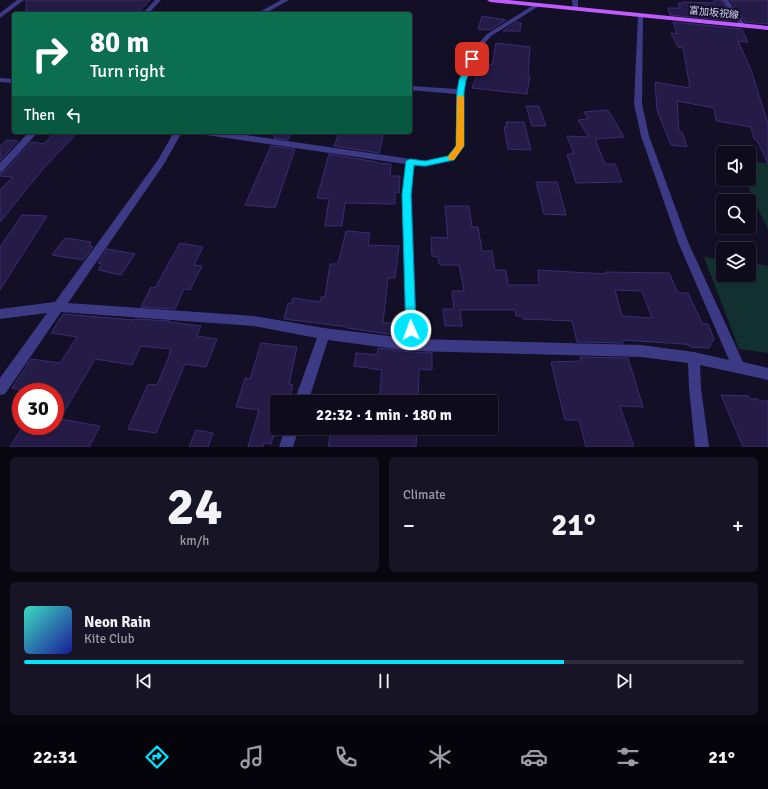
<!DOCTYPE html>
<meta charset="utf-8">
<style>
:root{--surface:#0e0b1c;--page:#171425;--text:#f1f3f6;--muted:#9b9ba3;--line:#2e2b3b;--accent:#00e5ff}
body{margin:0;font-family:Signika,"Noto Sans JP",sans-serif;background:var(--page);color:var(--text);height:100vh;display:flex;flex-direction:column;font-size:15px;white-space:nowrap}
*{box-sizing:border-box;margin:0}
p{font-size:13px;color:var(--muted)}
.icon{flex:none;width:22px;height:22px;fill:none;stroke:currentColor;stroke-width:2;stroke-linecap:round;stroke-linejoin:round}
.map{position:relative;height:447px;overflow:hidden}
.details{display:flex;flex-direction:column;gap:10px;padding:10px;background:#08060f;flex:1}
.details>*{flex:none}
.top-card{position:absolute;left:12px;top:12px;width:400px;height:122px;border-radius:4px;box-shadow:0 1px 3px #0004,0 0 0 1px var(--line);background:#0b6e4f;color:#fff;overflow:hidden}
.controls{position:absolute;left:716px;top:146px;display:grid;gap:8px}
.controls a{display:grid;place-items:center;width:40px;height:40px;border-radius:4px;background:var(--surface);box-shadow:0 1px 3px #0004,0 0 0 1px var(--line);font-size:20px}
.speed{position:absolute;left:12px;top:383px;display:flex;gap:8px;font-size:20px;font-weight:700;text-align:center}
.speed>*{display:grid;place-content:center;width:52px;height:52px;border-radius:50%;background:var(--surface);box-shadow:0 1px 3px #0004,0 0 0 1px var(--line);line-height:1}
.speed .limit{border:6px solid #d22;background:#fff;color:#111}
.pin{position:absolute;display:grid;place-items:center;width:34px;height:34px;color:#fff;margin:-17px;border-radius:8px;box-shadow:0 2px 6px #0006}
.me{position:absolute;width:44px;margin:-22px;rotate:358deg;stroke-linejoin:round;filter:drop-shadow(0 0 3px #0008)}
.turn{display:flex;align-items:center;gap:14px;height:84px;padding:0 12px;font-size:18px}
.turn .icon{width:52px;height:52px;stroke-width:2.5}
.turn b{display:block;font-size:28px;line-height:34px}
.then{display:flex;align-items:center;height:38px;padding:0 12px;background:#0003;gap:8px;font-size:15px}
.big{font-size:30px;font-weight:700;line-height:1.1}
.details .tile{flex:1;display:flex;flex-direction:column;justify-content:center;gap:6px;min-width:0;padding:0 14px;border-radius:6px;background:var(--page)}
.details .dial{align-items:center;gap:0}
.dial b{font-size:52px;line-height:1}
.song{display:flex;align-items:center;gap:12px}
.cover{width:48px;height:48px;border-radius:6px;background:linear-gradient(135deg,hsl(170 70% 55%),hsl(240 70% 35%))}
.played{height:4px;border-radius:2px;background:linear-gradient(90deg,var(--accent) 75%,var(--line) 75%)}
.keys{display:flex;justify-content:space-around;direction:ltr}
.heat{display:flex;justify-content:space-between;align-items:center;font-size:22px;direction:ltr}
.details .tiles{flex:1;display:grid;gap:10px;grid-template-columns:1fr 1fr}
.tile:last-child{grid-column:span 2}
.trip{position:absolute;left:270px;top:395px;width:228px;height:40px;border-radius:4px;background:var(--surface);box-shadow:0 1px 3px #0004,0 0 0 1px var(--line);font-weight:700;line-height:40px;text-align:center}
.tab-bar{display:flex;height:64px;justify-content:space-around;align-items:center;background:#06040b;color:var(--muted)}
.tab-bar .icon{width:28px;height:28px}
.tab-bar .selected{color:var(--accent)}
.tab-bar b{font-size:18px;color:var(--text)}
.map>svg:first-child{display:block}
.green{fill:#12302f}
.building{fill:#241b47;stroke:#3b2d73;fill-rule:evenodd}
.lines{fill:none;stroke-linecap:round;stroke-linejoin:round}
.minor{fill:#3d3a85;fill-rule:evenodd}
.major{fill:#c25bff;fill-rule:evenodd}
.route{fill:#00e5ff;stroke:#0095a6}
.slow{fill:#f59e0b}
.labels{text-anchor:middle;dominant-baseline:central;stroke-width:4;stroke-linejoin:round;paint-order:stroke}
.far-street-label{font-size:10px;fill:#d9d4ff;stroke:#130f26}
</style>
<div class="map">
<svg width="768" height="447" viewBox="0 0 768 447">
<rect width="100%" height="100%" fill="#130f26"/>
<path class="green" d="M756,162L768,163V230L748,187Z
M704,257L723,260V275H749V263L768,266V353L739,349Z"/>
<path class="building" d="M26,0H150L137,14L82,12L80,14H73L26,11Z
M714,0H721L735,21L670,15L668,8H680L678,3L682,4V2L714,3Z
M730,0H768V24L745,22Z
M482,16L506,20L490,30L478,29Z
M516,22L521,23L520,31H503Z
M673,22L742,29L748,42L738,41L751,70L768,123V164L757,140L754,139L751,127L716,121L714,108L677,101L679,132H682L687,147L671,145L657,110L655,82L690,88L683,48L678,47L671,33L677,34Z
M496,43L530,47L528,76H530L527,94L472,88L481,63L492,65Z
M526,106H539L546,126H532Z
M608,110L624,137L595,139L605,164H615L622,182L576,183L567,154H574L567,136L589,137L578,120L588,119L584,112Z
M506,122H524L531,150L508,149L504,127H507Z
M55,132H78L42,170L0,222V190L13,177L0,176V173L4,172L31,142L44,144Z
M276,132H292L288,140L274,138Z
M340,132H384L379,153L334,146Z
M6,140L18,141L0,161V147Z
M271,146L295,149L275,208L245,205Z
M329,154L377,162V163L391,164L390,176H400L399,193L395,192V204L345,203L342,226H325L329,199L317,198Z
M536,182H557L566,215L544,214Z
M445,206H469L472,227H478L482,251H492L495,270H506L508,285H539L538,270L606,274L605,272L669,273L678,293H688L702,323L708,324L714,339L709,348L690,347L689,345L684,344L622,340L623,343L577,342L572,321L523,319L522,316H516L515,310H460L462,326H445L443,309H454L452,291H464L459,265H441L439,264L438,257L432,256L431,237L448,238ZM615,290L642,291L652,318L622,316Z
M22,215L47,216L0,290V247Z
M346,231L370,233L368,245L399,246L395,278H388L383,323H401V336L348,328V327L284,319L288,303L291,304L293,298L320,302L321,297H325L330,264H338Z
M65,238L91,242L89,246L93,247L83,260L52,255Z
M180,243L203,247L194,265L202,266L190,290L184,289L175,309L141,307L151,287L155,288Z
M107,249L135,254L121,275L98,270L102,264L98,263Z
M63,314L134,320L135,319L170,321L169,322L201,326L197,336L217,339L206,367L185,364L156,433L128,429L148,384L157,385L170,354H169L171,349L141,346L132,365L95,359L60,419L100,426L89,447H10L23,426H55V392H37L12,388L31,359L60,363L77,337L51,333Z
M261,343L297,347L289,384L293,385L289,402L277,400V436H273L271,444L264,443L263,447H248L259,410L236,407L245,378L250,379Z
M378,348L411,352L432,353V370L419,369L418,402H379L382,370L354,366L356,353L377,355Z
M580,357L628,358L643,407L620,406L634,447H586L579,420H565L551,362L581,361Z
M721,395L749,396L750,399H758L759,401H768V447H743Z
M381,428H417L416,447H328L331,431L380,436Z
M196,430L213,433L208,447H189Z"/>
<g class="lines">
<path class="minor" d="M17,0H24L0,18V13Z
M155,0H161L148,14H142Z
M281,0H289L264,14H256Z
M572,0H578V10L573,9Z
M722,0H728L746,26L745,27H741Z
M537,3L539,4V6L491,36L480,49L467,80L464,92V146L454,160L425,167L414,166L412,195L417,339L641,345L694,352L729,360L678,242L641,136L634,104L638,15L643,14L642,104L649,136L688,242L743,362L768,368V380L700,365L701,388L709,447H695L689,388L688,363L641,357L411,351L328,340L308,402H294L317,338L254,326L61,312L5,394L0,395V378L47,313L0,319V309L55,302L158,160L174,132H182L164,164L68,303L254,316L324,328L405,338L402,195L405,164L206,135L202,132H225L425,161L448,156L456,146V94L410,90V86L457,89L459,80L475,47L487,34Z
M0,78L14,79V83L0,82Z
M29,132H38L3,171L0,172V163Z
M285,428H299L293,447H279Z"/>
<path class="major" d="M487,0H508L768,26V30L490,2Z"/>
</g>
<path class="route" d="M470,57L476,59L466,80L464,92V146L454,160L425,166L414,165L411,195L416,330L415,334L411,335L407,334L406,330L402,195L406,161L410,159L425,161L448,156L456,146L457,92L459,80Z"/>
<path class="slow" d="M460,95L464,97V146L454,160H451L447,158L456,146L457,97Z"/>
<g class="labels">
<g class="far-street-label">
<text transform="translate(714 13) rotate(6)">富加坂祝線</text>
</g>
</g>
</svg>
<div class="controls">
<a><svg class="icon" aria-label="sound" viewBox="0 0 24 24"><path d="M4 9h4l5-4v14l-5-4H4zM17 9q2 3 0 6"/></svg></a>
<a><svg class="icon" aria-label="search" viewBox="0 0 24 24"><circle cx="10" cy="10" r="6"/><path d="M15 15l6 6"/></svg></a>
<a><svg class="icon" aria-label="layers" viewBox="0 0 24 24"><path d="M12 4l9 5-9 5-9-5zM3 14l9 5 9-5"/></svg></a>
</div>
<div class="speed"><div class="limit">30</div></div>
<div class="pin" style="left:472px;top:59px;background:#d93025"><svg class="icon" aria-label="arrive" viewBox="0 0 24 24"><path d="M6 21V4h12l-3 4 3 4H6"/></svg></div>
<svg class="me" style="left:411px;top:330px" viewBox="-20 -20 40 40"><circle r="17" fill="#00e5ff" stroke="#fff" stroke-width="3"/><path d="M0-11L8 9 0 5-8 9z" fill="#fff"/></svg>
<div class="trip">22:32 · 1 min · 180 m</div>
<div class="top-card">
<div class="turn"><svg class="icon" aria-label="right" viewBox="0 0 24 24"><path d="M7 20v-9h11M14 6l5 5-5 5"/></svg><div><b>80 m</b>Turn right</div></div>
<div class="then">Then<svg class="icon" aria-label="left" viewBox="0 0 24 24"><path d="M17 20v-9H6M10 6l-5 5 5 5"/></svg></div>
</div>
</div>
<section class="details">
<div class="tiles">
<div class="tile dial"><b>24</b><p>km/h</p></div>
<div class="tile"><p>Climate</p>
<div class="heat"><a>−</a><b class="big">21°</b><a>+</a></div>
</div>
<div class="tile">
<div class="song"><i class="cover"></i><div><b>Neon Rain</b><p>Kite Club</p></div></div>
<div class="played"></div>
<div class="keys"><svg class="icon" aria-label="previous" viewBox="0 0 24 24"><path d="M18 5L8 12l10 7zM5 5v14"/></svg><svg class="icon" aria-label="pause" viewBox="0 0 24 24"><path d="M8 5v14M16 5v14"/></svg><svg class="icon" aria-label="next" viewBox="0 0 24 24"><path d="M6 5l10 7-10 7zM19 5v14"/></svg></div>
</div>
</div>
</section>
<nav class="tab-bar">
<b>22:31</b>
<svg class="icon selected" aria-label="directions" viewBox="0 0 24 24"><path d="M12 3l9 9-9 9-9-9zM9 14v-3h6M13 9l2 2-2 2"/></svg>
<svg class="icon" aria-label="music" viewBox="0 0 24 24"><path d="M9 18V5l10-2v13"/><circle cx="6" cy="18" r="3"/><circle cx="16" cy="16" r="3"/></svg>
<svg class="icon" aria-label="phone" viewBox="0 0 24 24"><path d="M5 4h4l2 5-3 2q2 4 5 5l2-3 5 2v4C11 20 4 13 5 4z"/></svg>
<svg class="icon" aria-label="climate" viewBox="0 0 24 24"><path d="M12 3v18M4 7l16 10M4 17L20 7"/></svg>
<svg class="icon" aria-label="car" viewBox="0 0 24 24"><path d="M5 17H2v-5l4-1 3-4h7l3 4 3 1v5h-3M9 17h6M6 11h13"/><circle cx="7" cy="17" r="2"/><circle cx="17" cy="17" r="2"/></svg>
<svg class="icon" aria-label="filters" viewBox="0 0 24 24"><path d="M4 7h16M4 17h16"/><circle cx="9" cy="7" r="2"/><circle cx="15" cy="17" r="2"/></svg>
<b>21°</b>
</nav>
